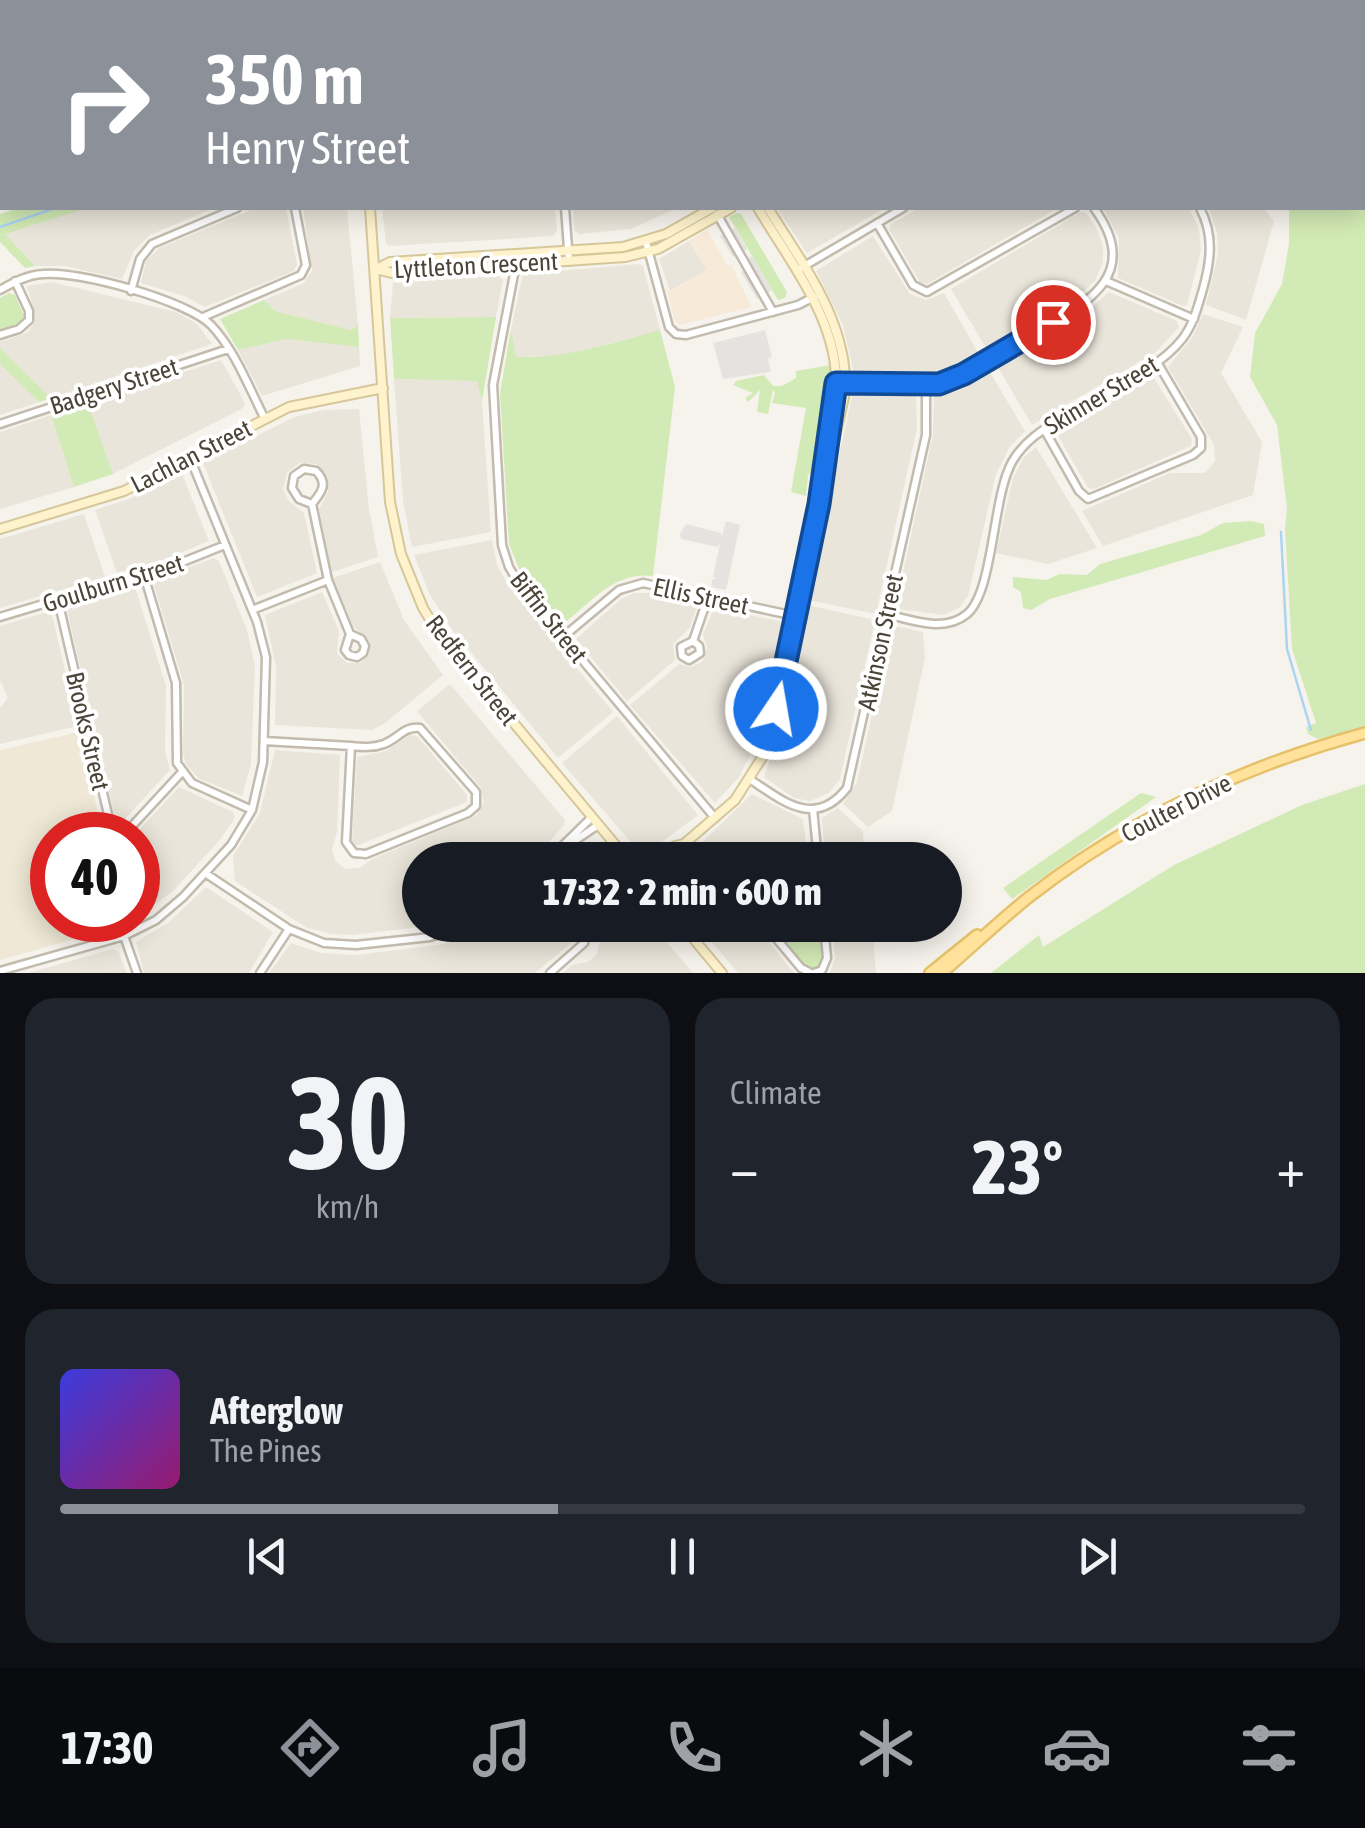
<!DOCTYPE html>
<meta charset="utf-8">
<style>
:root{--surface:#171b24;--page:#20242c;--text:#f1f3f6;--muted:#9ea1a6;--line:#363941;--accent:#8c9099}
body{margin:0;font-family:"Asap Condensed",sans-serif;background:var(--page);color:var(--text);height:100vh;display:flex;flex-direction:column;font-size:38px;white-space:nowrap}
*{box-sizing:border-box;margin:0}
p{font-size:32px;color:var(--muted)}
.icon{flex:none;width:55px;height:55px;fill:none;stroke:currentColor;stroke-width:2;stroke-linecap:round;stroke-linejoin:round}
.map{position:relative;height:973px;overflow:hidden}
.details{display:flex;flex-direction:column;gap:25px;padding:25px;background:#0d0f14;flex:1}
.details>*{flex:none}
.guide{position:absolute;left:0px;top:0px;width:1365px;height:210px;box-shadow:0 5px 25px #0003;background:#8c9099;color:#fff;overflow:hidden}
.speed{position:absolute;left:30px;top:812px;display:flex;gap:20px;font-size:50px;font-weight:700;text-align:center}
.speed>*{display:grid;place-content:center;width:130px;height:130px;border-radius:50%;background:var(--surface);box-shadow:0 5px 25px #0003;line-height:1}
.speed .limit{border:15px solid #d22;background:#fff;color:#111}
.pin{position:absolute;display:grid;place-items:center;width:85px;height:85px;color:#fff;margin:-42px;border:5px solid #fff;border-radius:50%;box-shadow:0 2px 10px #0007}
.me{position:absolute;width:110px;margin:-55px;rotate:12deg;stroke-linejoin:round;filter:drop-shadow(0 0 8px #0008)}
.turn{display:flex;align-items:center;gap:35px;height:210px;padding:0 40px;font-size:45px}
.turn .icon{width:130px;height:130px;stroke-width:2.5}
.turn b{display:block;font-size:70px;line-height:85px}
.big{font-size:75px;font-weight:800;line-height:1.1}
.details .card{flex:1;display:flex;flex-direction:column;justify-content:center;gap:15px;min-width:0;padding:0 35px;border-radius:30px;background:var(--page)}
.details .dial{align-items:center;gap:0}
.dial b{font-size:130px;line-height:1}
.song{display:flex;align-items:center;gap:30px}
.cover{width:120px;height:120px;border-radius:15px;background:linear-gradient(135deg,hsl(240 70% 55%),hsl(320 70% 35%))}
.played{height:10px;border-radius:5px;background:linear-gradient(90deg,var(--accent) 40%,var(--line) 40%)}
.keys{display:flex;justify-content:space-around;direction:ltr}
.heat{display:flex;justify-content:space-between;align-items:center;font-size:55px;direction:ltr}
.details .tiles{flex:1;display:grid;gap:25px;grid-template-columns:1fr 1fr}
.card:last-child{grid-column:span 2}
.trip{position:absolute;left:402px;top:842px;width:560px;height:100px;border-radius:50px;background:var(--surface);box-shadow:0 5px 25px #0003;font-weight:800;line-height:100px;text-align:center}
.tab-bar{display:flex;height:160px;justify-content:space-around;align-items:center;background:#090b0e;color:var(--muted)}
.tab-bar .icon{width:70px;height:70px}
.tab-bar .selected{color:var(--accent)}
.tab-bar b{font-size:45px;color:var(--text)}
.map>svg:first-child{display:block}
.residential{fill:#eae5da}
.commercial{fill:#f7ead8}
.education{fill:#efe8d6}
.green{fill:#d2eab5}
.parking{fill:#e5e3e0}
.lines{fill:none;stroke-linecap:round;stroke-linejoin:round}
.stream{stroke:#a9d4f2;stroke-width:2.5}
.street-casing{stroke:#c2bbae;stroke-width:11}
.secondary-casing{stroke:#d6c79b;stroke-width:12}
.primary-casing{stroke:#e6c16a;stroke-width:14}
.street{stroke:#fff;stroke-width:6}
.secondary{stroke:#fff3cd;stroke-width:8}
.primary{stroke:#ffe39c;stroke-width:9}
.route-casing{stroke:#114b97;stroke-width:25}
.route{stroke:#1a73e8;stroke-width:18}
.labels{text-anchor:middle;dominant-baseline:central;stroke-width:8;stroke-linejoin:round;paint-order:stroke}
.street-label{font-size:25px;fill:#4b4439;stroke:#fff}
</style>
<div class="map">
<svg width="1365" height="973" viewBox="0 0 1365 973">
<rect width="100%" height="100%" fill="#f6f3ec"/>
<path class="residential" d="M87,208H214L150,235L134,251L122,279L65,266H35L4,234Z
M256,208H286L297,264L294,271L205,307L184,296L141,283L146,261L159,248Z
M303,208H347L358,325L351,330L275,311L264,300L304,283L312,271Z
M382,208H555L557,231L553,236L390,246L386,244Z
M573,208H677L631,229L579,234L574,230Z
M777,208H885L807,253Z
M919,208H1058L927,284L920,282L889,229L891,224Z
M1103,208H1189L1199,229L1201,250L1187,305L1183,306L1118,278L1119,238Z
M1209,208H1264L1274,221L1246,320L1206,305L1218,254L1217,233Z
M1081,212L1086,213L1096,227L1103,245V262L1095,281L1079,295L987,350L951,289Z
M873,236L910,294L926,300L944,293L979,354L952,370L928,377L854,374L843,325L816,271Z
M689,241L707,270L670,291L659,259Z
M639,264L643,266L660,330L564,356L515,357L511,329L523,274Z
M498,276L503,280L496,317L390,318L393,283Z
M52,282L176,312L197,324L212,344L51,398L0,348V342L27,333L34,323L35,314L27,286Z
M1109,292L1177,321L1179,327L1156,352L1032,425L996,364L1090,309Z
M1203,314L1243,327L1221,373L1262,442L1253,495L1103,546L1082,511L1170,473H1205L1215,461L1214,445L1168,367L1192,338Z
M287,339L359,347L360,366L262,396L238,350Z
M221,360L245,403L243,408L113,474L88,403Z
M0,364L39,402L0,415Z
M988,369L1025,431L1009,448L996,474L968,596L959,608L943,615L899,609L896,605L933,434L934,395Z
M1152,375L1192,439L1191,446L1094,489L1088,488L1056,432Z
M394,379L478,381L482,401L491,532L412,547L403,501Z
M856,393L913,394L916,398L917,428L876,614L808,600L852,396Z
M359,409L369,509L378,557L332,572L319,509L328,492V478L316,464L299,463L287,473L283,489L289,501L304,513L317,573L257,597L203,463L294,417L324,410Z
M51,415L74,487L0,509V432Z
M1036,447L1097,548L1048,564L996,553L1013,478L1024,457Z
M182,474L209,541L171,557L117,573L95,510L132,498Z
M84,514L105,577L0,608V539Z
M492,540L497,565L508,585L613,712L558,758L451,628L430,595L414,555Z
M214,558L219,561L247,630L255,666L251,764L242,796L198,778L186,764L183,753L184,685L154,585L157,579Z
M380,562L404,620L443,675L384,724L372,730L275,725L276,667L265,615L322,592L339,631L337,653L347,663H360L369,654L370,642L353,626L333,578Z
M135,587L166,686L165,751L170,770L122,822L115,817L67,610L69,606Z
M634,593H649L693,602L697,608L689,629L673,644L675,660L627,701L576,639L621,599Z
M807,605L875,620L840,779L829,793L810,801L794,798L764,777L778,738Z
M714,608L779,621L782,626L754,747L739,777L715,803L630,705L679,664L691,667L702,662L707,648L703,634Z
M47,612L52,615L78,726L0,744V708L8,698L0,680V626Z
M895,626L923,632L925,658L892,811L868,827L843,804L857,782L891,629Z
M450,684L565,820L564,825L535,857L531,860H420V925H437L352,935L331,934L307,928L235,881L233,856L260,813L275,750L340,755L337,832L332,850L336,862L346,869L360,868L372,859L476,816L484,803L481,788L417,711Z
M617,716L698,815L643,856L562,763Z
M410,735L417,736L467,795V802L356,846L352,840L357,757L386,751Z
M179,787L233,812L235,818L219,841L174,890L138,918V835H134Z
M752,794L803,819L808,860H684Z
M838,808L863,831L865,860H825L822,818Z
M206,887L273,932L249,973H144L136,942L168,923Z
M484,925H569L575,936L571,943L535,973H269L291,943L321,953L356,955L445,944Z
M592,925H652L693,973H563L572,965L588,962L597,954L600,939Z
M745,925H755L794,973H738L705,934Z
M832,925H872L876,973H830L835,958Z
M113,949L119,952L126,973H28Z"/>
<path class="commercial" d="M707,230L728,266L731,265L752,307L680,325L675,321L667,290L672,291L707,270L689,241Z"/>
<path class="education" d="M79,732L103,835H52V920H123L124,925L0,960V750Z"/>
<path class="green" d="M1247,0H1365V727L1318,739L1308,734L1306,727L1316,723L1292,649L1285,530L1287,508L1277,425L1250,377L1255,333L1282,284L1289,244V208H1362V2H1246Z
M19,208H87L5,234L35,266L25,268L0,242V214Z
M737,213L741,214L787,292L785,298L778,300L729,217Z
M9,293L15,295L24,316L17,325L0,330V298Z
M264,300L275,311L351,330L358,325L359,347L287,339L238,350L220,319Z
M496,317L482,401L477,381L394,379L390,318Z
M511,329L516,357C570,358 608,344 660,330L675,387L653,576C614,571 592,602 564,623L522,576L509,544L500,393Z
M0,348L51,398L39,402L0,364Z
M831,365L832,381L815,469L808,475L806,496L791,492L806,408L772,403L775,393L773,390L768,414L757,412L760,390L748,402L745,398L753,393L733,385L736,381L764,375L773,386H782L796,378V371Z
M88,403L113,474L74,487L51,415Z
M1251,521L1264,524L1265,536L1050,599L1031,610L1023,608L1021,592L1013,587V577L1046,580L1060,574L1087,575L1100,564L1201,535L1223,523Z
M1365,784V973H991L1039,935L1043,947L1174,865L1302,805Z
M1141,793L1156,797L1012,899L1003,888Z
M769,925H819L823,958L819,966L812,970L804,966Z"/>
<path class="parking" d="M735,228L747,249L743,252L747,259L752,256L772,290L757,299L741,272L745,269L737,255L733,257L720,236Z
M765,330L772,357L768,359L771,372L723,379L713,343Z
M726,521L740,525L726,590L711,587L712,580L717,578L713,577L720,543L718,547L681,539L680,534L686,524L721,533L722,537Z"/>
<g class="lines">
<path class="stream" d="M390,2L393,0
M0,227L55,208
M1281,532L1287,649L1311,730"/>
<g class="street-casing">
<path id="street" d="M128,0L129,2
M197,0V2
M557,2L558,0
M676,2L679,0
M782,2L783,0
M975,2V0
M0,112L2,119
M0,147L2,133
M565,208L569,261
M717,214L773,312
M877,223L913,285L927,292L1075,208
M646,242L669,327L676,334L686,335L798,305L814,297
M513,255L514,274L493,385L502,545L509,567L521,587L715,818
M801,268L903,208
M1106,281L1194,319
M0,290C14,282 27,275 43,274C77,270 188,301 211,325C235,350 249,388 265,419
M131,291L140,259L152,244L237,208
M203,317L301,275L306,265L295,208
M0,335L19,329L29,320V311L15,281
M843,383C873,384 907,390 936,384C966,378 993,357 1019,342C1074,309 1148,282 1094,208
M0,424L228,349
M1044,429L1079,491L1088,499L1193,455L1201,448V437L1157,362
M304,469L316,471C329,484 321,493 312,504L299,499L292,488L294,476Z
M312,504L328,580L350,634L361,639L365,646L363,653L357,657L349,655L345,650L350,634
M144,575L176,683L177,763L192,783L252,810
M58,600L110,823L120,830L133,825L182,772
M252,610L328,580
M886,614C912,620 944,633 967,614C994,591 992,498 1012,462C1024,441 1043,429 1063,418C1099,396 1158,371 1183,338C1194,323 1198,306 1203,289C1211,260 1214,235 1200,208
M0,617L180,563L225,545
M563,637L619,590L643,583L795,616
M693,641L699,646L700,653L689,660L682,656L681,647L693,641L708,597
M264,741L351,746L346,842L354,853L366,854L468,813L476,806V792L420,728C404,726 399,738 384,744C373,748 362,747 351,746
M751,780C783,801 815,829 847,788L926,435V386
M813,809L818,860
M554,855L598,825
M548,860L592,817
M205,873L289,929L324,943L356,945L430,937L467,925
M765,925L801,968L811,973
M124,936L137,973
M0,971L124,936L156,920L183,897L231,845L252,810L263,762L266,657L257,622L190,458
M260,973L289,929
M550,973L584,943L586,936L582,925
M814,973L822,970L827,958L824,925"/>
</g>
<g class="secondary-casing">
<path id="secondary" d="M268,0L270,2
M278,0L280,2
M880,2L881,0
M370,208L390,502L401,554L423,608L437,631L628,860
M758,208C788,259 834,315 836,377C837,410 826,445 820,477L821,491
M376,269L392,273L625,257L658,249L731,208
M376,269L390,262L623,247L666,234L712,208
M0,529L124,491L289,407L383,388
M657,860L675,846L684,844
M671,860L684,844L735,800L763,756L845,393C849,323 803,265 768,208
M682,925L722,973"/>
</g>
<g class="primary-casing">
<path id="primary" d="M930,973L977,935
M942,973C971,948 999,921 1029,897C1128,820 1244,766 1365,733"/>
</g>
<use href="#street" class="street"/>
<use href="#secondary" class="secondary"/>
<use href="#primary" class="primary"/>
</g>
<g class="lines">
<g class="route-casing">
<path id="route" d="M776,709L819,504L836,383L939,384L964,374L1053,322"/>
</g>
<use href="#route" class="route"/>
</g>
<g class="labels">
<g class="street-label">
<text transform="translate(476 265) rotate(-3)">Lyttleton Crescent</text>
<text transform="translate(114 386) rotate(-18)">Badgery Street</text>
<text transform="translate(1101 395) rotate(-31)">Skinner Street</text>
<text transform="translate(191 456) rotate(-27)">Lachlan Street</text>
<text transform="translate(113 583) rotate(-17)">Goulburn Street</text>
<text transform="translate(701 596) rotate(12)">Ellis Street</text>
<text transform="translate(549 617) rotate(52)">Biffin Street</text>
<text transform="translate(880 642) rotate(-78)">Atkinson Street</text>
<text transform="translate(472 670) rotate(52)">Redfern Street</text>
<text transform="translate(88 731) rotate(77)">Brooks Street</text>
<text transform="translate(1176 808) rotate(-27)">Coulter Drive</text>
</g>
</g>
</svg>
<div class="speed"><div class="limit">40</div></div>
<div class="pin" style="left:1053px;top:322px;background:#d93025"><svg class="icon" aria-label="arrive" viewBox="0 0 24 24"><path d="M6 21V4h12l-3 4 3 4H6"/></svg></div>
<svg class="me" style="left:776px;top:709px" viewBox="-20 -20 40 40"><circle r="17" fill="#1a73e8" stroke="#fff" stroke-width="3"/><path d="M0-11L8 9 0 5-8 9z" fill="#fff"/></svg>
<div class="trip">17:32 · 2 min · 600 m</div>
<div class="guide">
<div class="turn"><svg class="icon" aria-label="right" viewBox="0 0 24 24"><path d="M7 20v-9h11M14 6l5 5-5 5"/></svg><div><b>350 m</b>Henry Street</div></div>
</div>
</div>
<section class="details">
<div class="tiles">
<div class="card dial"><b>30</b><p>km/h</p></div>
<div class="card"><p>Climate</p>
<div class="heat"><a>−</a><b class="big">23°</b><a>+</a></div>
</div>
<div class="card">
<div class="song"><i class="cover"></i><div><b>Afterglow</b><p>The Pines</p></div></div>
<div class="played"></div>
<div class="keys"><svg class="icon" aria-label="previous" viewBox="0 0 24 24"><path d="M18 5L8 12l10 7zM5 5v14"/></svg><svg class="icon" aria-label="pause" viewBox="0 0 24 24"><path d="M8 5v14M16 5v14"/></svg><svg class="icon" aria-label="next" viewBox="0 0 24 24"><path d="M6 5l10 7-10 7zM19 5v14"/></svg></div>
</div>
</div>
</section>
<nav class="tab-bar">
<b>17:30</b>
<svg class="icon selected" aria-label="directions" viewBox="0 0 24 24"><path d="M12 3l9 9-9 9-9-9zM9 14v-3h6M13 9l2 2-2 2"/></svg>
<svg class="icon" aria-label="music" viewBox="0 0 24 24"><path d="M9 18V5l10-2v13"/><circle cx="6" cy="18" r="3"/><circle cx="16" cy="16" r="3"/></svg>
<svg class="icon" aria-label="phone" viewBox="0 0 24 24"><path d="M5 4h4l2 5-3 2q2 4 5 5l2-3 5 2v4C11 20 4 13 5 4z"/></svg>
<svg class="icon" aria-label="climate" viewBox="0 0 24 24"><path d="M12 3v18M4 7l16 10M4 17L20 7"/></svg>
<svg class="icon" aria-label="car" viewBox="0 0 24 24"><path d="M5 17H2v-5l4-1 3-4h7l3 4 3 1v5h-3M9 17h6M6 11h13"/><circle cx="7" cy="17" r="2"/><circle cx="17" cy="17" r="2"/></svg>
<svg class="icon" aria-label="filters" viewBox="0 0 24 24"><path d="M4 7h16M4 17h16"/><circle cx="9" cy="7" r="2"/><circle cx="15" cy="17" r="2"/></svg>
</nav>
